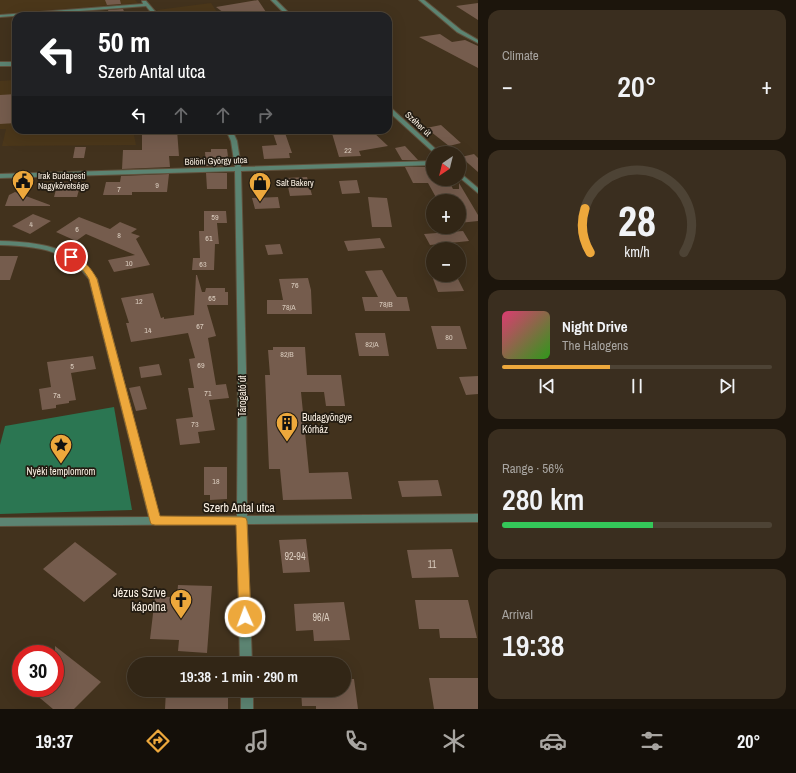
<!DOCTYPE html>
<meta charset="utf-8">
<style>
:root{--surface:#322616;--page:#3a2e1f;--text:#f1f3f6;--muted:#a8a5a1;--line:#4d4335;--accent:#eda83c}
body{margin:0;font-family:"Archivo Narrow",sans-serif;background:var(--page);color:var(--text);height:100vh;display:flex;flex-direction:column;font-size:15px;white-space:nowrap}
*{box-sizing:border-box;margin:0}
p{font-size:13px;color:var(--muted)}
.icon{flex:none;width:22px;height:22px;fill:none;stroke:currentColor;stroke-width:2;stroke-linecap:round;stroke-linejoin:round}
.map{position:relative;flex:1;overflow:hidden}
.sheet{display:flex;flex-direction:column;gap:10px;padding:10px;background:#1c150c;width:318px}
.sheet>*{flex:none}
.guide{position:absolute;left:12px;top:12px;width:380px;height:122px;border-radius:12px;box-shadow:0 4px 16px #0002,0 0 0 1px var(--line);background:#202124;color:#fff;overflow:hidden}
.needle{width:26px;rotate:215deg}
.tools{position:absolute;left:426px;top:146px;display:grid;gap:8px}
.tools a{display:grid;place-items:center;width:40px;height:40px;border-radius:50%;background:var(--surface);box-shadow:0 4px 16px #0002,0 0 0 1px var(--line);font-size:20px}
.speed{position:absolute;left:12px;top:645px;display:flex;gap:8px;font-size:20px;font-weight:700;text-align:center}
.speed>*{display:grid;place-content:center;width:52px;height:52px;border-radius:50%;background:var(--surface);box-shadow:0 4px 16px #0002,0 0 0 1px var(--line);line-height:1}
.speed .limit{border:6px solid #d22;background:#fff;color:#111}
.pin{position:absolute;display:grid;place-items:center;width:34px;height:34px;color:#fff;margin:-17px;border:2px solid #fff;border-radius:50%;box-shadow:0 1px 4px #0007}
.me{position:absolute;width:44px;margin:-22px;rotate:358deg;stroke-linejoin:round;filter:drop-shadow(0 0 3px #0008)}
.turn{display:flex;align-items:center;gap:14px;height:84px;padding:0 20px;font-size:18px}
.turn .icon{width:52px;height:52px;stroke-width:2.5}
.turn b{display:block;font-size:28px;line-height:34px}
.lanes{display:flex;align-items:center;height:38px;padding:0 20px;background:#0003;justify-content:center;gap:20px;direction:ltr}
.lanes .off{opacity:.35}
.big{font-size:30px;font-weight:600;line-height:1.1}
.sheet .card{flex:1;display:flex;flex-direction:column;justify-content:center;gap:6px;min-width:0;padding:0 14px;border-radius:12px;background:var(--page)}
.sheet .dial{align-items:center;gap:0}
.dial svg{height:104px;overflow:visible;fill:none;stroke:var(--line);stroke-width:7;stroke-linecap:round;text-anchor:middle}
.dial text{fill:var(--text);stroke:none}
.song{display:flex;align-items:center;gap:12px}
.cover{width:48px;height:48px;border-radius:6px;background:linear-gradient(135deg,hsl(340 70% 55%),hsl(110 70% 35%))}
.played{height:4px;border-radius:2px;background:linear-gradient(90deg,var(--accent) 40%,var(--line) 40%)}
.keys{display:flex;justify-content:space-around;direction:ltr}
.heat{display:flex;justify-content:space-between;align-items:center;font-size:22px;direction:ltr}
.charge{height:6px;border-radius:3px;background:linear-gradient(90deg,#34c759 56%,var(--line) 0)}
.trip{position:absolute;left:127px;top:657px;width:224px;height:40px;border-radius:20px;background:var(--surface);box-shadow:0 4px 16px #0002,0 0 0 1px var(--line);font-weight:600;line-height:40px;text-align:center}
.dock{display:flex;height:64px;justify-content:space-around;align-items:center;background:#140f09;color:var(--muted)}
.dock .icon{width:28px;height:28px}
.dock .active{color:var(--accent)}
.dock b{font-size:18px;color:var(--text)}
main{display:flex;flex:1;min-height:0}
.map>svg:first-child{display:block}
.built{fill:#4b371a}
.forest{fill:#2b7652}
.building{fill:#755c4d}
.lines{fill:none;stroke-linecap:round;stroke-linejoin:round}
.minor-casing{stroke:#60513d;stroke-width:2}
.minor{fill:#5c8472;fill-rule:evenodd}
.route{fill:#eda83c;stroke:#9a6d27}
.labels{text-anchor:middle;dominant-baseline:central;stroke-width:3.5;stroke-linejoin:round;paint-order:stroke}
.number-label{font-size:8px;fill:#daccbe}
.far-street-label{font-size:9px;fill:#fbf1e4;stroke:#231c12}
.far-poi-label{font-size:9px;fill:#fbf1e4;stroke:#231c12;text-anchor:start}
.street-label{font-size:10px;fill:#fbf1e4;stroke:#231c12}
.poi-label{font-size:10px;fill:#fbf1e4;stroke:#231c12;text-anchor:start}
.near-number-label{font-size:10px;fill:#daccbe}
.near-street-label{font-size:12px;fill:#fbf1e4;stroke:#231c12}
.near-poi-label{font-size:12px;fill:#fbf1e4;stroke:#231c12;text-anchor:end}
</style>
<main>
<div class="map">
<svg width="478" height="709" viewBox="0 0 478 709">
<rect width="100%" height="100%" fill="#42321d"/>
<path class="built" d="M0,0H135L138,3L0,14Z
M211,3L217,12L191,16H162L157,10Z
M16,66V130H133L136,145L2,146L6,129H0V81L14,80Z"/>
<path class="forest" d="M114,407L132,510L0,514V445L5,426Z"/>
<path class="building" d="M105,0H120L121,4L107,5Z
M258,0L268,15L255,16L254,13L228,16L216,7Z
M478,3V20L456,6Z
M123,9L126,16H110L108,10Z
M440,34L452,42L465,40L478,46V68L419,37Z
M16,94V123L0,124V95Z
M441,125L461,143L449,146L426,128Z
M142,130H177L179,156H169L170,167L122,169L123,150H142Z
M272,130H284L292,153H289L290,158L264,159L262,146L277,145Z
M331,130H371L388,146L359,151L361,156L339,157Z
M405,146L418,160H402L395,148Z
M75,147H86L84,158H73Z
M211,149H227L229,164H227V166H206L205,152H211Z
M474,154L478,158V172L461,157Z
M405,167H425L433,175V179H448L453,189H459V183L478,215V221L459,223V200L438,201L428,183H413Z
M206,173H227V189H207Z
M169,174L167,192H132V195H103L106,182H120L121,176Z
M307,177L312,195L290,196L286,178Z
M357,180L360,193L342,194L339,181Z
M58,182H81L77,197H54Z
M15,192L50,205V206H5L9,195Z
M278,197L280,208L255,209L252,198Z
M368,197L387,198L392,227H372Z
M204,211H226L227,223H217L219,244H215L214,270H192L193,258H200L199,231H204Z
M33,214L51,221L30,234L12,226Z
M79,217L110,229L120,222L137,229L131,233L140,236L136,239L150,265L114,272L108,260L135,255L86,234L76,241L56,232Z
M463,231L469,241L430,245L424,234Z
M380,238L385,248L348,251L344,241Z
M280,244L283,254L268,255L265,245Z
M0,256H18L10,280H0Z
M382,270L397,297H407L410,311H365L362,297H378L365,271Z
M196,275H197L202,292H205L206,288H225V292H228V305H207L216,336L208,338L216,385L226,384L229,398L209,400L215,430L198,432L200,443L180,445L176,419L193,417L188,388H194L189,359L195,358L188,333L131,342L126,323H129L121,298L153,293L161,318L164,317V319L194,315Z
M456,275L464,291L438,292L432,276Z
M308,278L311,290L312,314H267V300H283L279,279Z
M431,326H460L467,349H437Z
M355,333H385L389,356H359Z
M273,347H305L307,375H341L345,406H326L324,392H301L309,473L348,472L352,499L283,500L280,469H269L265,375H270L268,350H273Z
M93,356L96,369L71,373L76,400L69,401V403L56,405V408L42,410L39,389L51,387L47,362Z
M159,364L162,375L141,378L139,367Z
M478,376V394L466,395L459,377Z
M140,386L147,409L136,411L129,388Z
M204,467H227V499L210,500V495H204Z
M438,480L442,496L402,497L398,481Z
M306,539L310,572L283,573L279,540Z
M75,542L117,574L84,602L43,569Z
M452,549L459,577L412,578L407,550Z
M178,585L212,586L207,653L178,651L179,640L150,639L155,597H177Z
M415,600H468L477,638H440L439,629H419Z
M344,602L350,640L314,641L313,630L296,631L294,604Z
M55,646L101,682L74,709H53L28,688H55Z
M429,678H478V709H434Z
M344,679H354L358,709H316V706H302L301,690H344Z
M166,690H228V709H165Z"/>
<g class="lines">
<g class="minor-casing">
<path id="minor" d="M271,0H276L292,16H287Z
M419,0H424L461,30L478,40V43L457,32Z
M142,1H146L159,16H154L146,6L0,17V15L143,4Z
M0,62H16V66H0Z
M388,106L390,107L440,153H434L388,111Z
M226,130H232L237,141L241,167L433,161V165L241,171L246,368L247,516L478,514V522L247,524L252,664H240L237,524L0,526V518L149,517L89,279C67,249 35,246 0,245V241C38,242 73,246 97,279L159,517L237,516L238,368L235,171L0,178V174L235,167L231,141Z
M459,172L478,188V193L459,177Z
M241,690H253V709H241Z"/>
</g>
<use href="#minor" class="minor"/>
</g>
<path class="route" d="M71,255C84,259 91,268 97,279L160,516L242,517L246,518L247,521L251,617L249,620L245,622L241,620L239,617L236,525H155L151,524L150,521L89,279C82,266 76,266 67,257Z"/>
<defs>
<g id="civic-pin" transform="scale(1.15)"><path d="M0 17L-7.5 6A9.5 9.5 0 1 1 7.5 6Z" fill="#eda83c" stroke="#231c12"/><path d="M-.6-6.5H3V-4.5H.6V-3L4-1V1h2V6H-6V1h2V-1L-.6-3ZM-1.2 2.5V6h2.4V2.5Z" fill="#111"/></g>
<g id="shop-pin" transform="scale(1.15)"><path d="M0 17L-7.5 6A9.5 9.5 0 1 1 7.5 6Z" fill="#eda83c" stroke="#231c12"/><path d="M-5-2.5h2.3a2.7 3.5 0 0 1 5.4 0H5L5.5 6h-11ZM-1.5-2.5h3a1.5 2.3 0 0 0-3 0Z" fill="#111"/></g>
<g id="building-pin" transform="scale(1.15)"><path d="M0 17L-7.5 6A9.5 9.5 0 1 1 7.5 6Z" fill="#eda83c" stroke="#231c12"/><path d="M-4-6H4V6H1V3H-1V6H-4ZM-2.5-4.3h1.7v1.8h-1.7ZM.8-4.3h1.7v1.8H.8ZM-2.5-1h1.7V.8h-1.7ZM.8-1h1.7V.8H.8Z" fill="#111"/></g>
<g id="sight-pin" transform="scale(1.15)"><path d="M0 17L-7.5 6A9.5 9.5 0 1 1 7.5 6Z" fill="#eda83c" stroke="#231c12"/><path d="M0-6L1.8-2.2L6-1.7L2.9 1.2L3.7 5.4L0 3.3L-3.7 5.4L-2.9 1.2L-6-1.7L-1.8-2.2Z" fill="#111"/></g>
<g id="church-pin" transform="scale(1.15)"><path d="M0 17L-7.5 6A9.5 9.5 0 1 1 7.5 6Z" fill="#eda83c" stroke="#231c12"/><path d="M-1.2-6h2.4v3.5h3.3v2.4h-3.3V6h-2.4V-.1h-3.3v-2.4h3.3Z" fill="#111"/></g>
</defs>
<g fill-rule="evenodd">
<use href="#civic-pin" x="23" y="181"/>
<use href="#shop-pin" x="260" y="183"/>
<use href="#building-pin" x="287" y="423"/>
<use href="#sight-pin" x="61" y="445"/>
<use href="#church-pin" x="181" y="600"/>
</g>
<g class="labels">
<g class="number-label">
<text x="348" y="150">22</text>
<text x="157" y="185">9</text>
<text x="119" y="189">7</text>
<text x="215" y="217">59</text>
<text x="31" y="224">4</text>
<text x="77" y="229">6</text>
<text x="119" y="235">8</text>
<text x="209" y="238">61</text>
<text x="129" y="263">10</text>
<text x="203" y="264">63</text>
<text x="295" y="285">76</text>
<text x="212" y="298">65</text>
<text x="139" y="301">12</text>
<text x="386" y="304">78/B</text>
<text x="289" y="307">78/A</text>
<text x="200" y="326">67</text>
<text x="148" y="330">14</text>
<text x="449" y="337">80</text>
<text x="372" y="344">82/A</text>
<text x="287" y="354">82/B</text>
<text x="201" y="365">69</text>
<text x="72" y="366">5</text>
<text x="208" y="393">71</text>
<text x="57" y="395">7a</text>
<text x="195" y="424">73</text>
<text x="216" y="481">18</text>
</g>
<g class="far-street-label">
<text transform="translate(418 124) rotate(43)">Széher út</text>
<text transform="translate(216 161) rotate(-2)">Bölöni György utca</text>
</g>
<g class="far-poi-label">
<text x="38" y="176">Irak Budapesti<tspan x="38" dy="10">Nagykövetsége</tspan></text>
<text x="276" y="183">Salt Bakery</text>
</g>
<g class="street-label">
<text transform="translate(242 396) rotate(-90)">Tárogató út</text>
</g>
<g class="poi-label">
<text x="302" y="417">Budagyöngye<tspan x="302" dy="12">Kórház</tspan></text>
<text x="61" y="471" text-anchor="middle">Nyéki templomrom</text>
</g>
<g class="near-number-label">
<text x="295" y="556">92-94</text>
<text x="432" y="564">11</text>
<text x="321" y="617">96/A</text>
</g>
<g class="near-street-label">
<text x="239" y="508">Szerb Antal utca</text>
</g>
<g class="near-poi-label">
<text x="166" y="593">Jézus Szíve<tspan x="166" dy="14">kápolna</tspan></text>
</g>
</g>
</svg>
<div class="tools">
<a><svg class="needle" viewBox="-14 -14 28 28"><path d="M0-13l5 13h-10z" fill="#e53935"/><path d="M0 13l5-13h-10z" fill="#a8a5a1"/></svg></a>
<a>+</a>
<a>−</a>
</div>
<div class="speed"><div class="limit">30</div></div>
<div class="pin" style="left:71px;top:257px;background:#d93025"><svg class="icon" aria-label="arrive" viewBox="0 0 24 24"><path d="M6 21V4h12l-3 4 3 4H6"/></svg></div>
<svg class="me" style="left:245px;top:617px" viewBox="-20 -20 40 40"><circle r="17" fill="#eda83c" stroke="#fff" stroke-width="3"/><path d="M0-11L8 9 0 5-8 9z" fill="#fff"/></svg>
<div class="trip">19:38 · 1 min · 290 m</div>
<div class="guide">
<div class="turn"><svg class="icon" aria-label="left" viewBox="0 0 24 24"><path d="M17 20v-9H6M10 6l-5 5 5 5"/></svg><div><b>50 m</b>Szerb Antal utca</div></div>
<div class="lanes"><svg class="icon" aria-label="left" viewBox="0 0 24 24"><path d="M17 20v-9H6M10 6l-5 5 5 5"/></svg><svg class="icon off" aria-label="ahead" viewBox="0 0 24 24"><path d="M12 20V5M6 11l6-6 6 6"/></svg><svg class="icon off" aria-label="ahead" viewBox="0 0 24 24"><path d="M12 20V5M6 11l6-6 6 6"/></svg><svg class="icon off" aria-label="right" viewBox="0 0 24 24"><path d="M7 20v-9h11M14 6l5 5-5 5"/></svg></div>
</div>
</div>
<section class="sheet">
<div class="card"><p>Climate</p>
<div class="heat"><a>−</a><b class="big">20°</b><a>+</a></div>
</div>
<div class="card dial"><svg viewBox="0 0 100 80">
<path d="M14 69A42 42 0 1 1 86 69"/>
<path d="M14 69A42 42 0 0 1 10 35" stroke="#eda83c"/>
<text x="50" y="56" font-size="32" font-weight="700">28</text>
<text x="50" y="72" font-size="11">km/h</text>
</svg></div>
<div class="card">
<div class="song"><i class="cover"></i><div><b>Night Drive</b><p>The Halogens</p></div></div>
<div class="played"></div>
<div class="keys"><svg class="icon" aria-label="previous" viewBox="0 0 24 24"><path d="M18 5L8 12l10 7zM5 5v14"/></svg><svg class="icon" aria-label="pause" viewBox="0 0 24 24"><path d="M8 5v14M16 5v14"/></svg><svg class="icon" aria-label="next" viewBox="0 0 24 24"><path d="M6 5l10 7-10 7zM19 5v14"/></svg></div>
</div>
<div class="card"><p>Range · 56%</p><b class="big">280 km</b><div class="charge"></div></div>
<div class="card"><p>Arrival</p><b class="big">19:38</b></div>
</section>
</main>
<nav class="dock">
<b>19:37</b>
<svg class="icon active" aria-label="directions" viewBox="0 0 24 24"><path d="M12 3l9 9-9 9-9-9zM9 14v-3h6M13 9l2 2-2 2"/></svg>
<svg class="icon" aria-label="music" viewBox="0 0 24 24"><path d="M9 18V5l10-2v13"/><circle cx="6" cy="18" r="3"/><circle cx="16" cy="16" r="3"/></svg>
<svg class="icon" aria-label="phone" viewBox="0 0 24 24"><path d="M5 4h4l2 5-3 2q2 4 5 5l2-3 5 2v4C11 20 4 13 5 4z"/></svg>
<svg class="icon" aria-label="climate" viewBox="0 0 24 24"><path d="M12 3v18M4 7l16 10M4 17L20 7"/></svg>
<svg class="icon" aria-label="car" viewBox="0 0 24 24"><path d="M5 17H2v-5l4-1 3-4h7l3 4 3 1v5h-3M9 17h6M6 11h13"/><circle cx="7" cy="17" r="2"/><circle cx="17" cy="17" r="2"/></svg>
<svg class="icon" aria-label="filters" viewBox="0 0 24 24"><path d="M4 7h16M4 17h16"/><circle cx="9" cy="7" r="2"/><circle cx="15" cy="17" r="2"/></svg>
<b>20°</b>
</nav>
